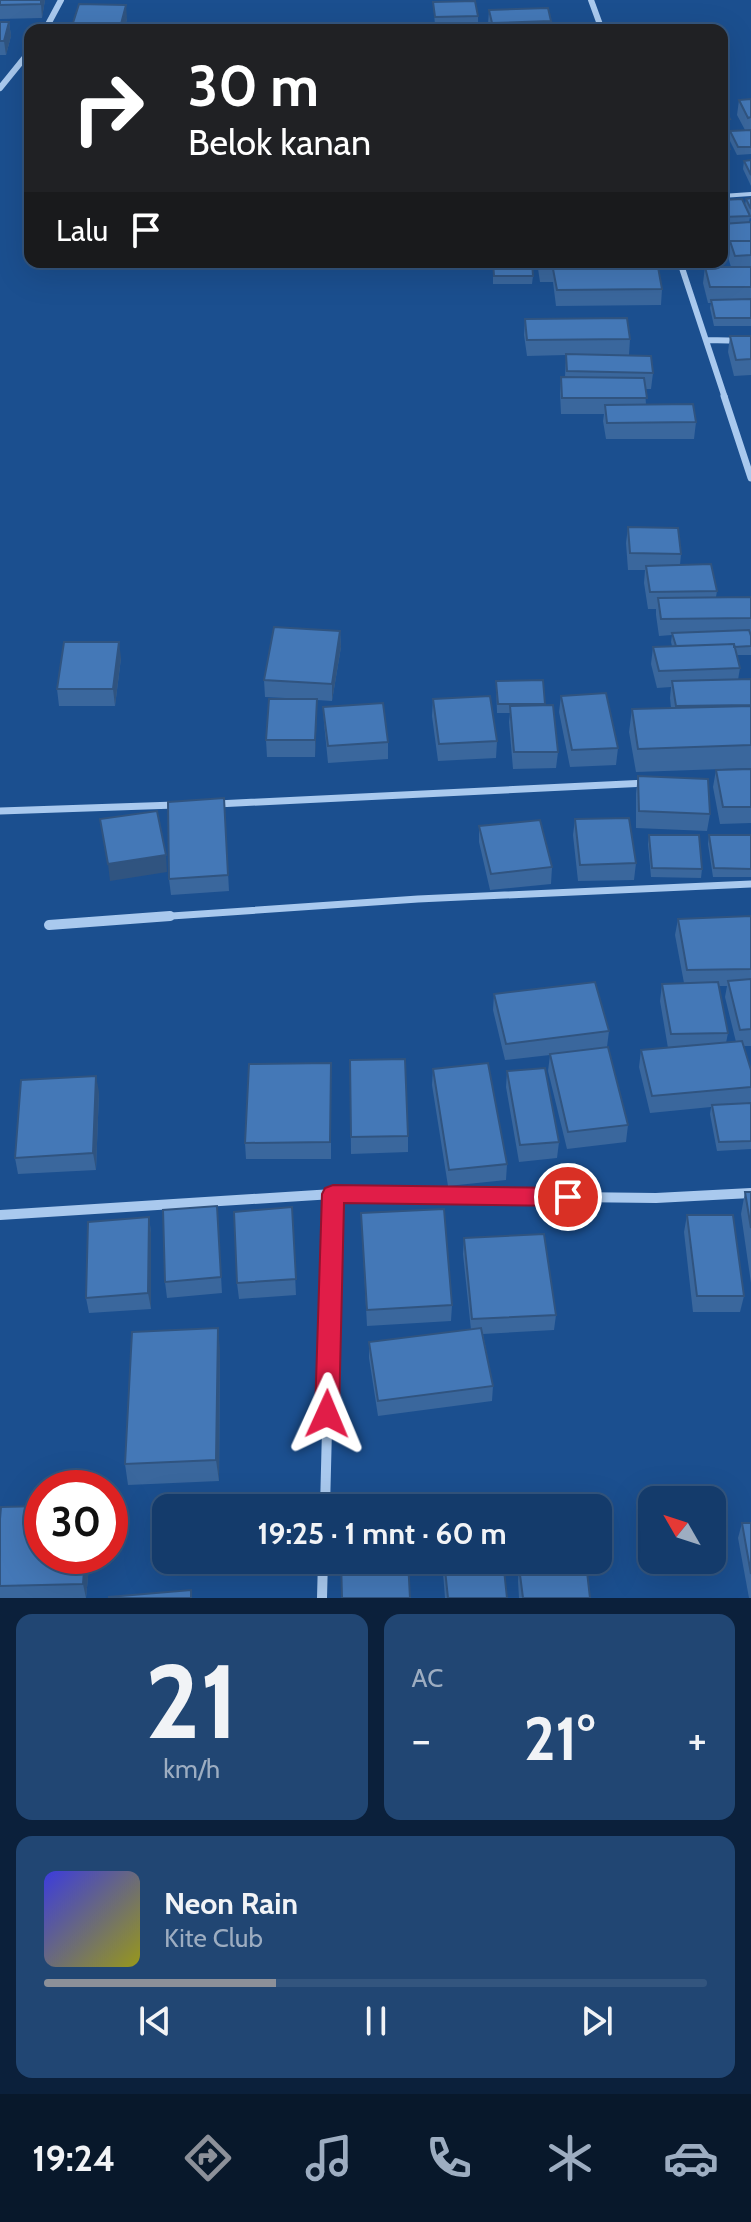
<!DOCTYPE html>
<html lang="id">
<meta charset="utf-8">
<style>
:root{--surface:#143b6b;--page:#214673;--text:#f1f3f6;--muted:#9dadc1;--line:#33557e;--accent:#8c9099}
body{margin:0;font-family:Cabin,sans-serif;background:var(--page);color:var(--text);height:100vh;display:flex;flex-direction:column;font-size:30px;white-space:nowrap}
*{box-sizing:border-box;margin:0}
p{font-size:26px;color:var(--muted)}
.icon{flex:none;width:44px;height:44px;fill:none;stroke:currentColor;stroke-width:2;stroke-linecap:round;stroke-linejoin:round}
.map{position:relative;height:1598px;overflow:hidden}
.panel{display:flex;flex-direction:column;gap:16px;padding:16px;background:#0b203b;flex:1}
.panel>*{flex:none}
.hud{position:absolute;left:24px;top:24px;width:704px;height:244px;border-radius:16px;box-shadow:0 8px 32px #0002,0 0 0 2px var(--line);background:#202124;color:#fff;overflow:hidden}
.needle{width:52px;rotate:309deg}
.tools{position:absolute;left:638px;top:1486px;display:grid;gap:16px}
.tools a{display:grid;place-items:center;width:88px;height:88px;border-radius:16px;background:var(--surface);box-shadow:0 8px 32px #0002,0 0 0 2px var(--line);font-size:40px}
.speed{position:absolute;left:24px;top:1470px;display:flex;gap:16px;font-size:40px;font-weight:700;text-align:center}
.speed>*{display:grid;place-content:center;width:104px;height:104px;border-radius:50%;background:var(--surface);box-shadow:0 8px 32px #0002,0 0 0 2px var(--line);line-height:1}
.speed .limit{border:12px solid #d22;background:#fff;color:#111}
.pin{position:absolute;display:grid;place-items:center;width:68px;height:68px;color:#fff;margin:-34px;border:4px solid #fff;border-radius:50%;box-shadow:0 2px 8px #0007}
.me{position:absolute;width:88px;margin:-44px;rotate:1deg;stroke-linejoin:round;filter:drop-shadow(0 0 6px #0008)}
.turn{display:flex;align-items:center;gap:28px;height:168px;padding:0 32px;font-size:36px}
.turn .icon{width:104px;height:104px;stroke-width:2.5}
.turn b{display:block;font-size:56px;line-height:68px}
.then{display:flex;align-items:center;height:76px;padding:0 32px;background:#0003;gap:16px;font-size:30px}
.big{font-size:60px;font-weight:800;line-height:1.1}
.panel .card{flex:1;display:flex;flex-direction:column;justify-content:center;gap:12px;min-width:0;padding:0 28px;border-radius:16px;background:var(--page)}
.panel .dial{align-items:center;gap:0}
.dial b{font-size:104px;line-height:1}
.song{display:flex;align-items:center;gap:24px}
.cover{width:96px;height:96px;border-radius:12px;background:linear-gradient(135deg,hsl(240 70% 55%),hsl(60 70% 35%))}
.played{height:8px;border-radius:4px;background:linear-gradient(90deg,var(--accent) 35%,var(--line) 35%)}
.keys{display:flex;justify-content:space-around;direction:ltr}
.heat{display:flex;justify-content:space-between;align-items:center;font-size:44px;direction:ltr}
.panel .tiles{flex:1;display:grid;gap:16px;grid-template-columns:1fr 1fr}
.card:last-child{grid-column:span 2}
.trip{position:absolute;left:152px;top:1494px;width:460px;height:80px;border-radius:16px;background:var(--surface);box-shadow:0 8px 32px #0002,0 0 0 2px var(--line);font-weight:800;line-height:80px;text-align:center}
.tabs{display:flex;height:128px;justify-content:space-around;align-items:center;background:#08182b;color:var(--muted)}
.tabs .icon{width:56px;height:56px}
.tabs .selected{color:var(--accent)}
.tabs b{font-size:36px;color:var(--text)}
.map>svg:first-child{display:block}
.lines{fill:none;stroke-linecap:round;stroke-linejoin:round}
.service{stroke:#a9c9ee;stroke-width:4}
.minor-far2{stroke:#a9c9ee;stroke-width:6}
.minor-far1{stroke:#a9c9ee;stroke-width:7}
.minor{stroke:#a9c9ee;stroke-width:10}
.wall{fill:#3a679d;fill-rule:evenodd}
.shaded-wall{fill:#305480}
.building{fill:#4478b7;stroke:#305480;stroke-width:2}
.route{fill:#e11d48;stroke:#92132f;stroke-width:2}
</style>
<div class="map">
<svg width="751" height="1598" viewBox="0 0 751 1598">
<rect width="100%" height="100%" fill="#1b4f8f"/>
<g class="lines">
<path class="service" d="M722,196L751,194"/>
<path class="minor-far2" d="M591,0L602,30
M45,30L61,0
M0,88L30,51
M680,262L725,398
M706,340L751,341"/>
<path class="minor-far1" d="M724,396L751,478
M217,804L647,783
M0,811L175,805
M142,918L418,899L751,884"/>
<path class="minor" d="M49,925L170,916
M0,1215L333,1194L656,1198L751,1193
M325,1508L333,1194
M322,1598L323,1560"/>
</g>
<path class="wall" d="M0,0H45L42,18L0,19Z
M433,2L478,16V24L435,25Z
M489,10L551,21V30H490L488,24Z
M127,19L124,30H74L73,23Z
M0,22H9L11,36L6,55H0Z
M751,99V154L737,155L729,139L730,131L745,130L737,115L739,100Z
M730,119L728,134H724L730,149L729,157H722V120Z
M751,160V186L743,169L744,161Z
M751,198V219L750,217L749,222H751V326H714L710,308L711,303H708L703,283L705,267H731L728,257L729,253H727L722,242V200L745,205L746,199Z
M493,262L533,276L532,284H493Z
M537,262H606V268H608L606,262H656L655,267L662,289L661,305L556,306L553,282H540Z
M525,319L630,339L629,355H605L653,373L651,389H645L646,405L696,422L694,439H606L603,421L604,414H561L560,393L561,377H565L566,355L527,356L524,335Z
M730,336H751V375L734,376L728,352Z
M628,527L681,554L680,565L717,591L716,597H751V655H737L740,668L738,680L751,679V768L636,772L629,732L632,709L671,708L670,698L671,687L657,688L651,664L653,647L672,646L671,642L672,635L659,636L656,615V609H648L644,583L645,570H628L626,543Z
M340,631L341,647L332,701L317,700L315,757H267L266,740L306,699L265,697L264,680Z
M121,658L115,706H59L57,689Z
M543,680L545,705L558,752L556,768L513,769L509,722L510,713H497L496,681Z
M561,696L618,748L616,765L570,767L559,712Z
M433,699L497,741L496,758L438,761L432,716Z
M323,707L388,742V759L328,763L324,723Z
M751,769V823L720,824L713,787L716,770Z
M638,776L710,814L707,831L636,828V793Z
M224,798L229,891L171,895L169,879Z
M575,819L636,863L634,880L578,881L573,835Z
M479,826L552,867L551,884L490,890L479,842Z
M649,835L702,869L701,878L651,877L648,844Z
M709,835H751V877H713L708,844Z
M751,916V1046H744L751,1070V1149L717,1151L710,1114L711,1107L650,1113L639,1067L641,1050L668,1048L660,1001L662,984L684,983L675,935L678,919ZM719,986H727L725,997L736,1042L726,1043L728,1033Z
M494,994L609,1031L607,1047L628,1125L626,1142L567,1149L548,1071L550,1055L505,1060L493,1010Z
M350,1060L408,1136V1152L351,1154Z
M331,1063V1159H246L245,1143Z
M433,1069L507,1164L506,1180L448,1186L432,1085Z
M507,1071L559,1142L557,1158L519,1162L506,1087Z
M99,1092L96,1170L18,1174L15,1158Z
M745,1192H751V1283L741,1214Z
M217,1206L222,1293L167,1298L165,1282Z
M292,1207L296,1295L239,1299L237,1283Z
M361,1213L452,1305L451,1321L367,1326Z
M687,1215L744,1296L740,1312H693L684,1232Z
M149,1217L151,1233V1309L89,1313L86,1298Z
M464,1238L556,1315L554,1330L483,1334L493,1386L492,1401L378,1416L369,1358V1342L471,1330L463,1254Z
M220,1350L219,1481L128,1485L125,1464Z
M0,1519L42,1556H90L86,1598H0Z
M742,1523H751V1598H749L738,1538Z
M442,1560H503L507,1598H445Z
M519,1567L590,1598H519L518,1581Z"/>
<path class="shaded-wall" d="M41,0H45L42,18L41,4Z
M126,5L127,19L124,30H122L121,24Z
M9,22L11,36L6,55L4,41Z
M340,631L341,647L332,701V684Z
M119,642L121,658L115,706L113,689Z
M317,699V716L315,757V740Z
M166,855L167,872L110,881L108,864Z
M96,1076L99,1092L96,1170L93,1153Z
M149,1217L151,1233V1309L148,1293Z
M218,1328L220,1350L219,1481L216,1460Z
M85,1556H90L86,1598L83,1584Z"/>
<path class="building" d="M0,0H41V4L0,5Z
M475,1L478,16L435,17L433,2Z
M79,4L126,5L121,24L73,23Z
M548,8L551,21L492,23L489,10Z
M0,22H9L4,41H0Z
M751,99V117L748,118L739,100Z
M722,104L730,119H722Z
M751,130V147H738L730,131Z
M724,132L730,149H722V133Z
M751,160V175L744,161Z
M751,198V209L746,199Z
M742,199L750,216L722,217V200Z
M751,222V241H730V244H728L722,232V224Z
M730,241H751V255L735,256Z
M493,262H532L533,276H494Z
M540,262H606L607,265L541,266Z
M658,267L662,289L557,290L553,269Z
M705,267H751V287H710Z
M751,299V318H715L711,300Z
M627,318L630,339L527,340L525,319Z
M730,336H751V359L736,360Z
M566,354L651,356L653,373L567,371Z
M561,377L644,378L647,398H562Z
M693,404L696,422L607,423L605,405Z
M628,527L678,528L681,554L630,553Z
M711,564L717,591L650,592L646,566Z
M751,597V618L661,619L658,598Z
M274,627L340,631L332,684L264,680Z
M749,630L751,636V646L734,647V644L676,646L672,633Z
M64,642H119L113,689H57Z
M734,644L740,668L659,671L653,647Z
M751,679V705L676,706L672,681Z
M543,680L545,704H498L496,681Z
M606,693L618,748L572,750L561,696Z
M490,696L497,741L439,744L433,699Z
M269,699H317L315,740H266Z
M383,703L388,742L328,746L323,707Z
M553,705L558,752H514L510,706Z
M751,706V745L638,749L632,709Z
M751,769V807H723L716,770Z
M638,776L708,779L710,814L639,811Z
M224,798L228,875L169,879L168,802Z
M157,811L166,855L108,864L100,819Z
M629,818L636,863L580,865L575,819Z
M540,820L552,867L491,874L479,826Z
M649,835H699L702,869L652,868Z
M709,835H751V869L714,868Z
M751,916V969L687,970L678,919Z
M751,979V1029L740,1030L728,981Z
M595,982L609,1031L506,1044L494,994Z
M718,982L728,1033L671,1034L662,984Z
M742,1041L751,1070V1087L652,1096L641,1050Z
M608,1047L628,1125L568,1132L550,1054Z
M405,1059L408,1136L351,1137L350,1060Z
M331,1063L330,1142L245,1143L249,1064Z
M488,1063L507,1164L449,1170L433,1069Z
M545,1068L559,1142L520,1145L507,1071Z
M96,1076L93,1153L15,1158L21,1080Z
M751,1103V1141L719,1142L712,1105Z
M745,1192H751V1228Z
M217,1206L221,1277L165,1282L163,1210Z
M292,1207L296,1279L237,1283L234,1212Z
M444,1209L452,1305L367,1310L361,1213Z
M687,1215H733L744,1296H697Z
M149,1217L148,1293L86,1298L88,1222Z
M544,1234L556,1315L472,1319L464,1238Z
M218,1328L216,1460L125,1464L132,1332Z
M481,1328L493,1386L378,1401L369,1342Z
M42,1506V1556H85L83,1584L0,1586V1519L1,1507Z
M742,1523H751V1574Z
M341,1560H408L410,1598H342Z
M444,1560H503L507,1598H448Z
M586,1563L590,1598H523L519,1567Z
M191,1590V1598H109V1597Z"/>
<path class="route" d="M333,1185L568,1188L575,1190L579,1197L575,1203L568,1206L344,1203L339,1414L336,1421L327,1425L319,1421L315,1414L322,1194L325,1188Z"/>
</svg>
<div class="tools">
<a><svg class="needle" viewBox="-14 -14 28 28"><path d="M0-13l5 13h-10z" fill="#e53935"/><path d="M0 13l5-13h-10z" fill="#9dadc1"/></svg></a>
</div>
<div class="speed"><div class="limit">30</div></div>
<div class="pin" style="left:568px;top:1197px;background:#d93025"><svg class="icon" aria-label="arrive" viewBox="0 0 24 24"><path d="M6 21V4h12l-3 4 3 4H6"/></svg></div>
<svg class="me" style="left:327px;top:1414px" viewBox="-20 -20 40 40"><path d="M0-17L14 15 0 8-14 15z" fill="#e11d48" stroke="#fff" stroke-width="4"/></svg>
<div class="trip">19:25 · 1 mnt · 60 m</div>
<div class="hud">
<div class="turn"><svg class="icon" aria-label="right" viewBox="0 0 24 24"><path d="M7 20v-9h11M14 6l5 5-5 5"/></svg><div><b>30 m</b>Belok kanan</div></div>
<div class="then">Lalu<svg class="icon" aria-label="arrive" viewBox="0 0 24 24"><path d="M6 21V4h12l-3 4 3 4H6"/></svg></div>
</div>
</div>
<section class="panel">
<div class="tiles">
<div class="card dial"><b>21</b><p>km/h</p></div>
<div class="card"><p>AC</p>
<div class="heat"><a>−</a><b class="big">21°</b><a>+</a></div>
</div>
<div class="card">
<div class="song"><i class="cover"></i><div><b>Neon Rain</b><p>Kite Club</p></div></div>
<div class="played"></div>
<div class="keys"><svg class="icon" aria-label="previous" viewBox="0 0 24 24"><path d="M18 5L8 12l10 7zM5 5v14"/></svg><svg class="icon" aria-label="pause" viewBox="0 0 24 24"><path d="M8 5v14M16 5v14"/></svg><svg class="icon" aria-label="next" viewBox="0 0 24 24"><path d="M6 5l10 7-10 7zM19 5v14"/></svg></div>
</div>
</div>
</section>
<nav class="tabs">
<b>19:24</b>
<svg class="icon selected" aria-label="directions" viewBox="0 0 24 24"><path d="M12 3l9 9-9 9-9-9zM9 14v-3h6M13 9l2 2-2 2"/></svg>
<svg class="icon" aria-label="music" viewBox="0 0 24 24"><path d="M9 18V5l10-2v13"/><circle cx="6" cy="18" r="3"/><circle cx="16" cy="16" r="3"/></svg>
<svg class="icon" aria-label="phone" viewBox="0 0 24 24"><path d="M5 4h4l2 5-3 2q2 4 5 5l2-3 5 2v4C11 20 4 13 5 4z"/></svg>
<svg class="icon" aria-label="climate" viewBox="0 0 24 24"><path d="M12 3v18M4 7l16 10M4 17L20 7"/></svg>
<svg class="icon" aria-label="car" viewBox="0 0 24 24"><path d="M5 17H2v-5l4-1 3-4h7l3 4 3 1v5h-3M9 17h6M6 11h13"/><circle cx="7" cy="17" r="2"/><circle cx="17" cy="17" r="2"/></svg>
</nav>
